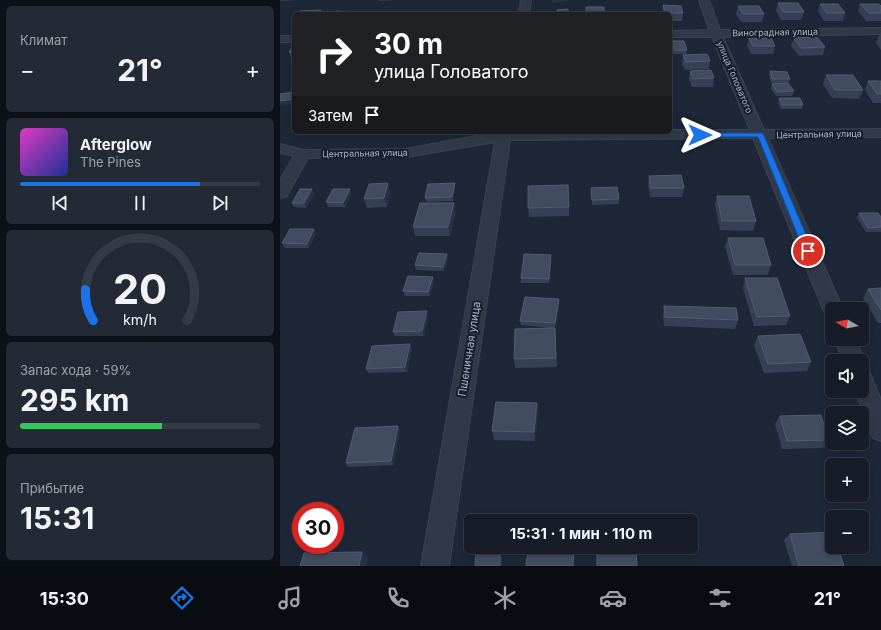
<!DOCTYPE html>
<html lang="ru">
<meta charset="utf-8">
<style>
:root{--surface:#161d29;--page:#232a35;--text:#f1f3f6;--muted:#9ea2a8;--line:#353b46;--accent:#1a73e8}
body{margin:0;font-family:Inter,sans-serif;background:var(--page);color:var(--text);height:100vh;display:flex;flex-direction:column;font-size:15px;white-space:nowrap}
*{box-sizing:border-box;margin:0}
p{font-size:13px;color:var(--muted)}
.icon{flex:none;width:22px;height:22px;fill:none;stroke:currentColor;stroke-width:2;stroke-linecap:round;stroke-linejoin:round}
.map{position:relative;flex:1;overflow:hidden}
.sheet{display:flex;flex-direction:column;gap:6px;padding:6px;background:#0c1017;width:280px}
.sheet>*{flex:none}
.hud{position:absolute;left:12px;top:12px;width:380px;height:122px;border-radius:6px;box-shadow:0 2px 6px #0003,0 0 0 1px var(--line);background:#202124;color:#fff;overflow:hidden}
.needle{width:26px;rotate:279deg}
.controls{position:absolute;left:545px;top:302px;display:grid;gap:8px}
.controls a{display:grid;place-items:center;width:44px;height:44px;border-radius:6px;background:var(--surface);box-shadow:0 2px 6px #0003,0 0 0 1px var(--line);font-size:20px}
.speed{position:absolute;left:12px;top:502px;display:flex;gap:8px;font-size:20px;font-weight:700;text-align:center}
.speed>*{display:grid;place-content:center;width:52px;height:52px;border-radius:50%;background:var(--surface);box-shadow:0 2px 6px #0003,0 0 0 1px var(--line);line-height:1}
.speed .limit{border:6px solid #d22;background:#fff;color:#111}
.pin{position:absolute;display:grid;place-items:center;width:34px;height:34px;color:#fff;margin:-17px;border:2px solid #fff;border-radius:50%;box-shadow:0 1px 4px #0007}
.me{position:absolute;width:44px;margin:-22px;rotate:90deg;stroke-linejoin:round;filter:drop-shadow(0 0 3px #0008)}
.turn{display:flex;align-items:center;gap:14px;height:84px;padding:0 16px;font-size:18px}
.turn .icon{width:52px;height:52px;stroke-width:2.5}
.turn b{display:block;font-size:28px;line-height:34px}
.then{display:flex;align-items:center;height:38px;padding:0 16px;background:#0003;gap:8px;font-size:15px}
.big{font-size:30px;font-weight:700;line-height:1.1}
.sheet .card{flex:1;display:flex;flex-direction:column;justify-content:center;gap:6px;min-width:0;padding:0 14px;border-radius:6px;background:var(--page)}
.sheet .dial{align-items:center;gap:0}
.dial svg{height:104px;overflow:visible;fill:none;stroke:var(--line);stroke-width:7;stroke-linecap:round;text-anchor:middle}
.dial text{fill:var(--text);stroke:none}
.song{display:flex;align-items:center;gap:12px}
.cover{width:48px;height:48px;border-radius:6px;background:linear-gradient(135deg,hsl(310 70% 55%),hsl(230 70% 35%))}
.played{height:4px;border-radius:2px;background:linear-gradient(90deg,var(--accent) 75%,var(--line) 75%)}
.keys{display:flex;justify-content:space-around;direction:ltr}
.heat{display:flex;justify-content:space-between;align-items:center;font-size:22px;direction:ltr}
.charge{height:6px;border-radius:3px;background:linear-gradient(90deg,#34c759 59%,var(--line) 0)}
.trip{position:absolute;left:184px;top:514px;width:234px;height:40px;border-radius:6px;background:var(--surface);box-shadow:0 2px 6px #0003,0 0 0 1px var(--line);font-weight:700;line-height:40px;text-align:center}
.tabs{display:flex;height:64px;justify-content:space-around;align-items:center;background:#090c10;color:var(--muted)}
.tabs .icon{width:28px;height:28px}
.tabs .selected{color:var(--accent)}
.tabs b{font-size:18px;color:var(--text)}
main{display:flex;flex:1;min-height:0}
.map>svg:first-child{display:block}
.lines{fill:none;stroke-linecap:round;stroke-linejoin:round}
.minor-casing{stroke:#3a4251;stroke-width:2}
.minor{fill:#313948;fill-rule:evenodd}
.wall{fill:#354054}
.shaded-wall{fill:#263144}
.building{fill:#414c61;stroke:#525c70}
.route{fill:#1a73e8;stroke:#114b97}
.labels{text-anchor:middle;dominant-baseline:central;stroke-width:4;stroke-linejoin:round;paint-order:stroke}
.far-street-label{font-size:9px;fill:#aab3c5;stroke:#171e2c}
.street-label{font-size:11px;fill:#aab3c5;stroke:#171e2c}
</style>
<main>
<section class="sheet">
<div class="card"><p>Климат</p>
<div class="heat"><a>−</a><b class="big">21°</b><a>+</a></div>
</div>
<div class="card">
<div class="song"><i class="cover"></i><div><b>Afterglow</b><p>The Pines</p></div></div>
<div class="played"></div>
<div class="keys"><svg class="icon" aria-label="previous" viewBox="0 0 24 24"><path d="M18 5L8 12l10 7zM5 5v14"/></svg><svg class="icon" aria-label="pause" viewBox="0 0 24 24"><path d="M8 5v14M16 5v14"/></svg><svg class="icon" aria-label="next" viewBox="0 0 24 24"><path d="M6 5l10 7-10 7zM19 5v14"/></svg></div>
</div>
<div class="card dial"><svg viewBox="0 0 100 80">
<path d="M14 69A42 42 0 1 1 86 69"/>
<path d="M14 69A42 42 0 0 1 8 45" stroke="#1a73e8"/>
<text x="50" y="56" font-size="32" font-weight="700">20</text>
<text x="50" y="72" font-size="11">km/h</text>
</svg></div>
<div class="card"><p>Запас хода · 59%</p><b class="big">295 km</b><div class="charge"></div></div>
<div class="card"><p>Прибытие</p><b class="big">15:31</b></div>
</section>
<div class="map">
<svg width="601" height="566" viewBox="0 0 601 566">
<rect width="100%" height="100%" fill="#1d2737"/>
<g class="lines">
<g class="minor-casing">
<path id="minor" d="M241,0H251L249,14H239Z
M419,0H429L440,30L601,28V34L443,37L484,130L601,129V137L488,138L563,309H552V316L546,314L543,309L473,138L230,140L169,566H141L215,142L126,157L28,158L6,197L0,198V180L14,156L0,153V144L23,150L126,149L217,132H390V130H470L432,37H390V31L429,30Z
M0,36H14V42H0Z
M555,339H575L585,361L582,366V361H563Z
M582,371L590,373L601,400V441L593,438L575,391H582Z"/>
</g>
<use href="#minor" class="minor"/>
</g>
<path class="wall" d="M0,0H20L0,1Z
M99,0H118L99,1Z
M498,3L524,12L521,20H501L496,11Z
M540,4L565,13L563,21H544L538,11Z
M580,4L601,6V21H586L578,11Z
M383,5L403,13L402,21H390V14H383Z
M458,6L484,14L482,22H461L456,14Z
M306,7H324V14H306Z
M599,35H601V50L596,43Z
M469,38L495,46L493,54H471L467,46Z
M514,38L545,47L543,55L519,56L511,46Z
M391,41L407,50L406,54H393L391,45Z
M14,43V60H12L9,52Z
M403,55L430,61L429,69L405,70L402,64Z
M410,71L434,78L433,87H412L409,79Z
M490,71L510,79L508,84L514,91L512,96H496L491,89L492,84H507L491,83L489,75Z
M546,75L583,90L579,99L552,98L543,84Z
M588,81H601V103H593L585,90Z
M499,98L523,105L522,109H501L498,102Z
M369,176L404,188L402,197H370L368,185Z
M175,188L173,201L147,202L145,198Z
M311,188L339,199V204L312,205Z
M32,189L34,194L26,208L14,207L12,203Z
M70,189L71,194L65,207H48L46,202Z
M111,192L107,207L87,208L84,199Z
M437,196L476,221L473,231L440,230L435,205Z
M289,207V216L249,217L248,208Z
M176,213L170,236H135L133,227Z
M579,213L601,217V232H586L577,218Z
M34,229L36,234L29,248H5L2,243Z
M448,238L491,265L488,275H453L445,247Z
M167,254L168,259L164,271L136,270L135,265Z
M271,259L269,283H241V278Z
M153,277L154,282L150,296H125L123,291Z
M465,278L510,316L506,325L474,326L463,288Z
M601,288V323H598L583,298L588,289Z
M279,304L275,328L277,367L235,368L234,359L270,328L241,325L240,321Z
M384,306L458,320L455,329L384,326L383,315Z
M148,316L144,336H115L113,332Z
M478,336L531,362L527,371L484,373L474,345Z
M132,349L127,372L88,373L86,369Z
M258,412L255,441L214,440L212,431Z
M500,416L549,440L543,448L502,449L495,424Z
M118,426L120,430L113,465L68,467L66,463Z
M510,534L564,566H512L504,540Z"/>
<path class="shaded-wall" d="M272,0H288V1L272,3Z
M41,10L42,14H39Z
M14,99V104L0,105V101Z
M108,183L111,192L107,207L104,198Z
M175,183V188L173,201L172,197Z
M32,189L34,194L26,208L24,203Z
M70,189L71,194L65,207L63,203Z
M174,203L176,213L170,236L168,227Z
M34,229L36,234L29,248L27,244Z
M167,254L168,259L164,271L163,267Z
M271,255V259L269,283V279Z
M153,277L154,282L150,296L148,292Z
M279,299V304L276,328L275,323Z
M147,311L148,316L144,336L142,331Z
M130,344L132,349L127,372L125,367Z
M257,403L258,412L255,441L254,432Z
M118,426L120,430L113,465L111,461Z
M82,552L88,558L86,566H79Z
M220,553L222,559V566H220Z"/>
<path class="building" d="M498,3H518L524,12H503Z
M540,4H558L565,13H547Z
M580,4H599L601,6V13H589Z
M383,5L401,6L403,13H385Z
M458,6H479L484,14H463Z
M306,7H324V13H306Z
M288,9V14H277V10Z
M41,10L39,14H18L20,11Z
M56,11L75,12L73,14H54Z
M537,37L545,47L521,48L514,38Z
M469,38H491L495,46H473Z
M391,41H404L407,50H394Z
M14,43V52H9Z
M427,54L430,61L406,62L403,55Z
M431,70L434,78L413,79L410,71Z
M490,71L507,72L510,79H492Z
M546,75H573L583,90H555Z
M588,81H601V94H597Z
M508,83L514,91L497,92L492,84Z
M14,92V99L0,101V94Z
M499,98H520L523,105H502Z
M401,175L404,188H371L369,176Z
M108,183L104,198L84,199L89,184Z
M175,183L172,197L145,198L148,184Z
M288,185L289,207L248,208V186Z
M337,187L339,199L312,200L311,188Z
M20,189H32L24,203H12Z
M53,189H70L63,203L46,202Z
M437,196H469L476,221H442Z
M140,203H174L168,227H133Z
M579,213H598L601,217V227L588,228Z
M10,229H34L27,244L2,243Z
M448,238H483L491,265H455Z
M139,253L167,254L163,267L135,265Z
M244,254L271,255L269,279L241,278Z
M128,276L153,277L148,292L123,291Z
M465,278H497L510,316L477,317Z
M601,288V310L588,289Z
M245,297L279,299L275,323L240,321Z
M384,306L456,308L458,320L385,317Z
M147,311L142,331L113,332L118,312Z
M275,328L276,358L234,359L235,329Z
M520,334L531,362L488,364L478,336Z
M130,344L125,367L86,369L92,346Z
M216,402L257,403L254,432L212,431Z
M541,415L549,440L507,441L500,416Z
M118,426L111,461L66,463L75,428Z
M552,532V547H558L564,566H519L510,534Z
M248,549L294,551L293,566H246Z
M317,550H356L357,566H317Z
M82,552L79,566H20L24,553Z
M220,553V566H195L196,554Z"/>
<path class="route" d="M420,133H483L533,251L531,253L528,254L524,251L478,137H417L416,135Z"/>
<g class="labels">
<g class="far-street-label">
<text transform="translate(495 32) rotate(-1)">Виноградная улица</text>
<text transform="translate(455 77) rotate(67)">улица Головатого</text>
<text transform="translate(539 134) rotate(-1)">Центральная улица</text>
<text transform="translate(85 153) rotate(-1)">Центральная улица</text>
</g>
<g class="street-label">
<text transform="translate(189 349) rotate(-81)">Пшеничная улица</text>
</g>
</g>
</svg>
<div class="controls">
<a><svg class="needle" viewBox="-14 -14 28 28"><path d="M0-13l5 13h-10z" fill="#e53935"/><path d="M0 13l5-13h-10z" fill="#9ea2a8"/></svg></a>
<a><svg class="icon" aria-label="sound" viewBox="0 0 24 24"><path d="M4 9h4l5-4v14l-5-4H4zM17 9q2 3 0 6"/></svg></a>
<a><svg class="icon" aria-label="layers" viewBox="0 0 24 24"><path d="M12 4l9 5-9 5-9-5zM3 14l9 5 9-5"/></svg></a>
<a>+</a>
<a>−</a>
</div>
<div class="speed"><div class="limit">30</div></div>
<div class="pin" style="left:528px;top:251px;background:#d93025"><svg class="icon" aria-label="arrive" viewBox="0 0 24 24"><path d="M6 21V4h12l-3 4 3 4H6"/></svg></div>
<svg class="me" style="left:420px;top:135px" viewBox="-20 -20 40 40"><path d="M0-17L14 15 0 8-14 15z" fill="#1a73e8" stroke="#fff" stroke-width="4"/></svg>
<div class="trip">15:31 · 1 мин · 110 m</div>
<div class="hud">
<div class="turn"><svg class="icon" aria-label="right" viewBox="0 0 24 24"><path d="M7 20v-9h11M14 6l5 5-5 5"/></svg><div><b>30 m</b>улица Головатого</div></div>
<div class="then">Затем<svg class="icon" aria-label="arrive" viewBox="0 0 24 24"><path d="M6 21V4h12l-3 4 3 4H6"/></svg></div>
</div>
</div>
</main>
<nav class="tabs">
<b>15:30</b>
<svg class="icon selected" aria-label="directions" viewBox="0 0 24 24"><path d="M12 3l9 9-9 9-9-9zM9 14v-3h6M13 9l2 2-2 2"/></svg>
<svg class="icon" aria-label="music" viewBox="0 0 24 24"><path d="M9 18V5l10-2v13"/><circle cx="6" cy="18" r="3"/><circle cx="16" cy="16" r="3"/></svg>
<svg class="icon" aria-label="phone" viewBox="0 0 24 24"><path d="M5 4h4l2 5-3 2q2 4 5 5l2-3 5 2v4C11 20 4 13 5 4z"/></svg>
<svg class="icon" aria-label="climate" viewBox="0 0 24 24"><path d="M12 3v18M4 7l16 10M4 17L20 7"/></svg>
<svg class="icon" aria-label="car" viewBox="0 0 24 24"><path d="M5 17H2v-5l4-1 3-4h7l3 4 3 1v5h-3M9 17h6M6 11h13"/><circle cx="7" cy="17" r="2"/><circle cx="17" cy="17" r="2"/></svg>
<svg class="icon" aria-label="filters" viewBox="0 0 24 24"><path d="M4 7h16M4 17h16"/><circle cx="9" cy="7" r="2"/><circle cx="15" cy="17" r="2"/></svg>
<b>21°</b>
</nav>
